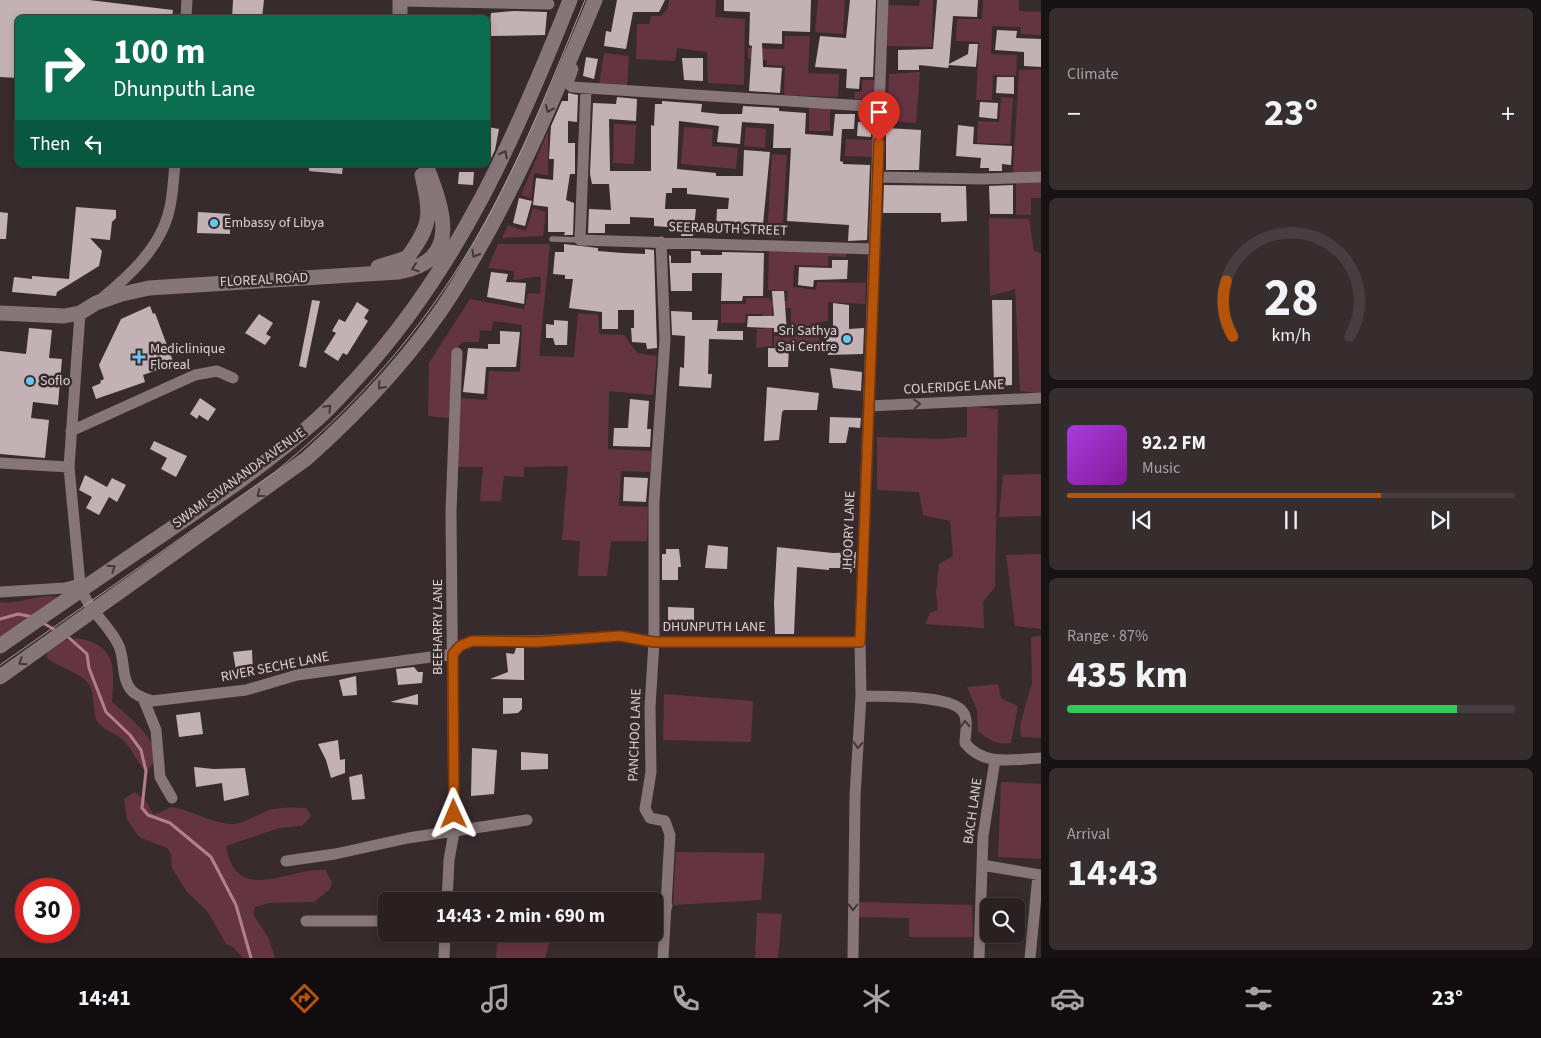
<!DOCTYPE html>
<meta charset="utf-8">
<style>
:root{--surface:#2a2022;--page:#362d2f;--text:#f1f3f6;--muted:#a5a3a5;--line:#463e40;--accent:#b45309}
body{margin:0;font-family:"Source Sans 3",sans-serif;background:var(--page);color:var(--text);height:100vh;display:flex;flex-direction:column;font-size:19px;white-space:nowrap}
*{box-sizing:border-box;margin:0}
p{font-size:16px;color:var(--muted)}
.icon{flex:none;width:28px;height:28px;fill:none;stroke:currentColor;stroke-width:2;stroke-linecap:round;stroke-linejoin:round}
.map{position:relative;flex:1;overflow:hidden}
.drawer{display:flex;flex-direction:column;gap:8px;padding:8px;background:#171213;width:500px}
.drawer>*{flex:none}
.banner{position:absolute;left:15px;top:15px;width:475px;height:152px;border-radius:8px;box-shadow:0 2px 8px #0003,0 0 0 1px var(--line);background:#0b6e4f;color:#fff;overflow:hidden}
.tools{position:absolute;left:980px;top:898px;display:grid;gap:10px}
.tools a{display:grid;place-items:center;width:45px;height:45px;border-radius:8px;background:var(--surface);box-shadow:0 2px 8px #0003,0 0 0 1px var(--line);font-size:25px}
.speed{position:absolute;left:15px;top:878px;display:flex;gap:10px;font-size:25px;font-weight:700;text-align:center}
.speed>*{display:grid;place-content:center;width:65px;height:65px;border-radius:50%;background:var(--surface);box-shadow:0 2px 8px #0003,0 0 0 1px var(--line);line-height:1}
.speed .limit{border:8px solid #d22;background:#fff;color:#111}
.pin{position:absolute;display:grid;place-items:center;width:42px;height:42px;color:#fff;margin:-51px -21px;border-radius:50% 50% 50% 0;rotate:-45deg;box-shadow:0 0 5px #0007}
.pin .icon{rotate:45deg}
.me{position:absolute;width:55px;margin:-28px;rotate:359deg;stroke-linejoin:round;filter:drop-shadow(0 0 4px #0008)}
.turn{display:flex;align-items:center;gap:18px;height:105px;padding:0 15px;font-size:22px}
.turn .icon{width:65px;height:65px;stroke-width:2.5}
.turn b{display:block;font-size:35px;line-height:42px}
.then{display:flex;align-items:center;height:48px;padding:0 15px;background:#0003;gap:10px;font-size:19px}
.big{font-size:38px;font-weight:700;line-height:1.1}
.drawer .widget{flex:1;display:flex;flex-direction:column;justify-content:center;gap:8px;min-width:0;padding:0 18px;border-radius:8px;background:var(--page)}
.drawer .dial{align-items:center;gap:0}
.dial svg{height:130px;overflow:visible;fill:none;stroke:var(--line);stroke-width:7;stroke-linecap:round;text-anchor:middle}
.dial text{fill:var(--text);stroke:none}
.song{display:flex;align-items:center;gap:15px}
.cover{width:60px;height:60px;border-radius:8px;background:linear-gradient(135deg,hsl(280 70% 55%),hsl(290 70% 35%))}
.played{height:5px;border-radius:2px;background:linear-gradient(90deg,var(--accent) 70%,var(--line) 70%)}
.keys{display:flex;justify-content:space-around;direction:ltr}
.heat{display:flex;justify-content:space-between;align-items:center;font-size:28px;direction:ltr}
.charge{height:8px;border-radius:4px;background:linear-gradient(90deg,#34c759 87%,var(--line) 0)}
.trip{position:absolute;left:378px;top:892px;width:285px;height:50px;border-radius:8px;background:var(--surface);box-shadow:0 2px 8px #0003,0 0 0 1px var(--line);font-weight:700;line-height:50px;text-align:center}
.menu{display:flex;height:80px;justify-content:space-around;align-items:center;background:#110d0e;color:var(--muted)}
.menu .icon{width:35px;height:35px}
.menu .on{color:var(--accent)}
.menu b{font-size:22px;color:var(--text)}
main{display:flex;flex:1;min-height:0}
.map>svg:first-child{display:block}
.green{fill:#653441}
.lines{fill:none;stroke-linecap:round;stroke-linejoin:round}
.stream{stroke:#b47f8c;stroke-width:3}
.building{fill:#c3b2b5}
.lane{stroke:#867579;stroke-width:5.5}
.street{stroke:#867579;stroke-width:11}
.secondary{stroke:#867579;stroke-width:15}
.tram{stroke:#aca2a3;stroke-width:1}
.oneway{stroke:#443639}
.route-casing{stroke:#753606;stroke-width:12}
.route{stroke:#b45309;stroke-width:9}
.poi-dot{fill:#6ac3f1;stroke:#382b2e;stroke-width:2}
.labels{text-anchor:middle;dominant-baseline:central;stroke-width:5;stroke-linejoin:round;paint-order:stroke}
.poi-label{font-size:14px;fill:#dbd2d3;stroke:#382b2e;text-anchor:start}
.street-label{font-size:14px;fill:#dbd2d3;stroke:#382b2e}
</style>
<main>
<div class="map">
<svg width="1041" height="958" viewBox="0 0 1041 958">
<rect width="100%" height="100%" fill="#382b2e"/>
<path class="green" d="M669,0H716L715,17L745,19L744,85L708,83L707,52L677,48L675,61L636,59L637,24H649L651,16H661L668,8Z
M818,0H845L843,34L815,32Z
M920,0H933L932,47L887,46L888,5L919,6Z
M983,0H1019V11L1041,12V35L1021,34V27L992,26L991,54L1017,55L1016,76L993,75L992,100H976L979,42L956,41L957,19H982Z
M785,36H810L808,73L839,74L838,97L784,95L785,66L767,65V60L748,59V48L784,49Z
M604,53L629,56L627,86L599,85Z
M1041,69V173H1013L1019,70Z
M920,72L916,123L887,121L889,74Z
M862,80H876L875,99H855V92H862Z
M1001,97L1013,98L1010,144L977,143L978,121L999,122Z
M809,107H830V131H809Z
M614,124L636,125L634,164L613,163Z
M684,127L713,129L712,146L738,148L736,169L681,164Z
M746,127L766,129L765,148L744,146Z
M548,131V175L534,173L531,198L521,195Z
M846,139L873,140L872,157L845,156Z
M772,154L787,155L782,238L767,237Z
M1016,180H1041V198H1031V215H1016Z
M533,208L546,212L543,236L502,238L508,225L526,231Z
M989,218L1029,219L1034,251L1041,253V393L1020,391L1015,289L990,296Z
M498,244H550L539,356L574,357L578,313L598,315L599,334L624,335L637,353L657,356L653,395L609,391L608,449L652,451L650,472L621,471L619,506L648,507L647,541H611L607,576H578L580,541L562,540L568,466L524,467V477L504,476L501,501H480L483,467H457L460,398L487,400L489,371L520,372L522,325L493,321L491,331L480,330L479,342H463L453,351L449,418L428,416L429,363L470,299L524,309L528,293L540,294L541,277C530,276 523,280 513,280L514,271L488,268Z
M769,249L846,251V257L828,256V266L794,265L793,287L816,290L817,282L866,283L865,304L828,302V321L819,322V345L815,348L774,347V336L791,335V308L772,307V346L756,348L757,329H764L763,314H746L745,323H721V304H746V298H769V301H787L788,291L768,290Z
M967,406L998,409L995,587L983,602L984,628L925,624L930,613L938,610L936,594L939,564L953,556L950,521L923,515L919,492L877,490V437L938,439L967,437Z
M1041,474V516L999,517L1003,475Z
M1041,554V629L1015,626L1006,555Z
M47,596L59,597L0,640V602C17,604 30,598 47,596Z
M1041,636V738L1021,737L1020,725L1032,683L1031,637Z
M77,638C118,646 114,667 112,702C128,716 154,736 157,757L146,773C138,763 131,747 122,739C114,733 102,729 97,721C91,708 97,691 86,681C75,670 59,668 47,658V653L63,641Z
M998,684L1001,698L1018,706L1011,743C996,745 989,740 978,731L977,710L967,687Z
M664,694L753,701L751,742L663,740Z
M1001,782L1041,784V859L998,857Z
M135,792L146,801L153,814L159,813L171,807C192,810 210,823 231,824C245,824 252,817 264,812C276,807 293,807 306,808L311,816L302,826L279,828L226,846C236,907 289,867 326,870L332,883L330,889L314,902L269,903L255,907L253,914L268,937L275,958H243L233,947L226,944L208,912L187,892L172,868L171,854L167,848L139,837L127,819L124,799Z
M676,852L765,853L761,900L673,905Z
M859,902L972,905L973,937H909V918L859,917Z
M757,913L782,914L778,958H755Z
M498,934H552L545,958H496Z"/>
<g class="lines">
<path class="stream" d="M0,619L18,614L33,617
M43,623L57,631
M67,636L87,654L89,668L106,712L130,735L141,750L146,771L142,808L148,815L170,823L211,857L236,905L251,958"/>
</g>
<path class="building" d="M0,0H89L173,10L172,18H18V78L0,77Z
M233,0H264L262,18H232Z
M617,0H665L659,12H633L626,49L604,46L606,31L611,32Z
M724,0H811L810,32L782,31V44L762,43L763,67L782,68L780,93L749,91L752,46L749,45L750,12L724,11Z
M850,0H876L873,77H860L859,89L846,88L847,69L815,67L820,36L846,38Z
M937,0H978L977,17L953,16L949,64L968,54L969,44H978L976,67L949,65L948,68L919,65V70H898V50L933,49Z
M514,11L547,12L545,35L489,36L491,13Z
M997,30L1017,31L1016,38L1041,39V67L1024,66V52L995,50Z
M586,57L598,59L594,79L583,76Z
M682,58H703V81L684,80Z
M997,77H1014V94L996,93Z
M568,93L578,95L577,122L568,121V143H575V174H570L566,200L574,203L573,235H564L565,232H548V207L533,205L536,178L553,180L554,159H549L551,126L562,101H568Z
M617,97L637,99L636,121L609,119L610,171H651V125L654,126L655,104H662V101L702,104L701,112L720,114H742L743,106L779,108V111L806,113L805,134L833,136L835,114H855L854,129H842L840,161L843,162V164L870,165L867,240L848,241L849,225L787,221L791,148H773L774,124L742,122L740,144L717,142L719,126L679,121L677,169L716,173V176H743L744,150L770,152L762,235L741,234L742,230L716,229L717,209H728L729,198L687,194V188H672V193H666L665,209H696L693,236H681L682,228L654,226V218L630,217V224H605V233H588L589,209L611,210L609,184H592L590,174L593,103L616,104Z
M980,102L998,103L997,119L979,117Z
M858,122L871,123V137L857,136Z
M958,125L974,127L973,144L1012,146L1011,165L1002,164V171H989V168H980L981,158L956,156Z
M488,127L499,129L495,150L488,165Z
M886,128L921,130L919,170H886Z
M309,165H343L342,174L309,171Z
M459,172H474L473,185L458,184Z
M884,185L966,186L967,221L941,222V213H883Z
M1013,185V214H990L989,186Z
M519,198L532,201L525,226L513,223Z
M76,207L116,210V218L112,222L110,240L90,238L102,251L99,266L57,292L56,296L12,292L14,277L32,279V276L69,279Z
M0,212L8,213L6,239H0Z
M198,212L230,214V234L197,233Z
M564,244L598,248V251L622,253L645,254V249L654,250L657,348L647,349L646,343L632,342L631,328H634V310H618V329H602V312L569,308L573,279H565V275L553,274L555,252H564Z
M691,251H700L701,255H722V252L764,253L763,296H743L742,301H721L722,273H692V291H671L669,255L671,256V263H691Z
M832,260H848L847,279L814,280L813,287L798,285L799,267L832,268Z
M491,272L508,274L506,282L526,283L524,304L487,297Z
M772,291H784L787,333L774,332V328L747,327L748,316H774Z
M312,300L320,301L306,368L299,366Z
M992,300H1012V385L994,386Z
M357,302L369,310L364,318L368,321L347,355L343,353L338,361L324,352L336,333L332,331L339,319L345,322Z
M833,303L849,305V329L864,328L863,354L828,355L825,329H833Z
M150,306L153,314L155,313L174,364L143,375L145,382L96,399L92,387L101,383L100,381L104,379L99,365L121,319Z
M671,311L692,312V320H718L717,331H743V340L709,339L708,374H712L711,388L679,386L680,367L684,368L685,336L672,335Z
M259,314L273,323L266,334L271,337L265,345L245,333Z
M554,320L568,321L567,345H555L553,338H546V324L554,325Z
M29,328L52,330L49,358L62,359L58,405L33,402L31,418L49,420L45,458L0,454V351L26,354Z
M500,331L520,332L516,367H486L484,394L463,392L468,348L488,349V344H500Z
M768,348L789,349L788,367H768Z
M830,368L862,372L861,391L833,388Z
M767,387L819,393L817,410H784L782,412L779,440L764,441Z
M200,398L216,409L208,421L199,415L197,419L190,414Z
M630,399L649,401L647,429H651L650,447L613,446L614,428H628Z
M830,417L861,418L860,428L849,427L846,443H829Z
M154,441L187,456L176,477L161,469L167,458L150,449Z
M85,475L107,487L112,478L126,485L117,502L109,497L99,515L86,508L92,497L79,490Z
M624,477L648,478L646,502L623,501Z
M708,545L728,547L727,569L705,568Z
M777,547L833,553L856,552L855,568H829V570L797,567L794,634H775L774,602Z
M666,549H679L681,567H678V580H662V554H666Z
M668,607L694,608V627H668Z
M516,648H524V680L490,679L508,672L506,653L514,654Z
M252,650L253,673L237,677L233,652Z
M414,667L418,672H423L422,683L398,685L396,669Z
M356,676L357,695L343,696L339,680Z
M418,694V705L391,702H390Z
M503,698H522V709L518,713L503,714Z
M200,712L203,734L179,737L176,715Z
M338,740L340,760L345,759V773L331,778L326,760L318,744Z
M472,748L497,750L494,794L471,796Z
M521,752L548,754V769L521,770Z
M194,767L214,769L245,768L249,795L224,801L222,783L196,787Z
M362,774L365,799L352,800L349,777Z"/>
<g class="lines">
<path class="lane" d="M552,239L580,240"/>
<path class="street" d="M400,1L549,4
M186,18L187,0
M573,69L568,83L572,87L881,107
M586,88L580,240L874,249
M877,177L982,179L1041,177
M661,242L665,339L654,502V642L650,707L651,772L645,809L650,818L665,821L670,835L663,958
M101,299C128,277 158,250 168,215C173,199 173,181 175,165
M80,313L69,467L80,584C86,609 109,624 119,646C125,660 121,679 132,691C137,696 146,699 152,701L246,690L297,675L453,654L460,646L472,641H536L621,636L654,642H860
M869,406L1041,398
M71,431L195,375L217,371L233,378
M0,463L69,467
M0,592L65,588L80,584
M861,696C882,697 952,694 963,712C969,720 965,734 965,743C984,767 1014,759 1041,758
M143,698L156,730L160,777L172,798
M286,861L335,854L408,838L527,820
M982,865L1041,875
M447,901L449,860L454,832L451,512L457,353
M654,907L667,906
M306,921H386
M444,958L445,934
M853,958L855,796L861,696L860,642L883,0
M979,958L983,836L995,760
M1030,958L1038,875"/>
<path class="secondary" d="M400,0V18
M378,267L407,258C432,224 431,216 422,175
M0,313L64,316L80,313L96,303L122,294L149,288L398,272C463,261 443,209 426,165
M0,646C50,611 100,577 150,543C206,505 263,467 314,422C330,408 344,392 358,377C458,268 516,136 570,0
M0,677L306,459C362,409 413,355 453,292C511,200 553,100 595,0"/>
<path class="tram" d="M0,665L275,472C339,420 395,361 442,292C504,203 544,100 585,0"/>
</g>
<defs><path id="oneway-chevron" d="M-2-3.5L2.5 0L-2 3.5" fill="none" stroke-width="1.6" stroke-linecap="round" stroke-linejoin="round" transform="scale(1.25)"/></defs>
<g class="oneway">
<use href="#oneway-chevron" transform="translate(549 109) rotate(113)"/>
<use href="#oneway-chevron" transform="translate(504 154) rotate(-63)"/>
<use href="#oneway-chevron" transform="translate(475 254) rotate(120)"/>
<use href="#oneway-chevron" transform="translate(415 268) rotate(162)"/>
<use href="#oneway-chevron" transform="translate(381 386) rotate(132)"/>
<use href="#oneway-chevron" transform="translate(917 404) rotate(-3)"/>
<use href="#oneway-chevron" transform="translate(328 408) rotate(-46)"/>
<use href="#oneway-chevron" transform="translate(260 494) rotate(143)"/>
<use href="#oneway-chevron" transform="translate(112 568) rotate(-34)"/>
<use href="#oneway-chevron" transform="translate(22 662) rotate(146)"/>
<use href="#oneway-chevron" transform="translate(965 724) rotate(-93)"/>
<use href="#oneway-chevron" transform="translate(858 745) rotate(93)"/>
<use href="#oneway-chevron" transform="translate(853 907) rotate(91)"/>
</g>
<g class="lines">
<g class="route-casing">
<path id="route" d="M454,814L453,654L460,646L472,641L536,642L620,636L654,642H860L879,142"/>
</g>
<use href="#route" class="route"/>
</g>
<g class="poi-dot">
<circle cx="214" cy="223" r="5"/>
<circle cx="847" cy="339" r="5"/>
<path d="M136.5 349.5h5v5h5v5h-5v5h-5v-5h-5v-5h5z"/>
<circle cx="30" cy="381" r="5"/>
</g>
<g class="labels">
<g class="poi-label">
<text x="224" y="223">Embassy of Libya</text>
<text x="837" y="331" text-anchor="end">Sri Sathya<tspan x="837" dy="16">Sai Centre</tspan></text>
<text x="150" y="349">Mediclinique<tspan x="150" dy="16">Floreal</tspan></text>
<text x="40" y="381">Soflo</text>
</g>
<g class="street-label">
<text transform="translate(728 229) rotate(2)">SEERABUTH STREET</text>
<text transform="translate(264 280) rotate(-3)">FLOREAL ROAD</text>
<text transform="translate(954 387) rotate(-3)">COLERIDGE LANE</text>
<text transform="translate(239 478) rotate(-36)">SWAMI SIVANANDA AVENUE</text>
<text transform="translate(849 532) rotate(-88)">JHOORY LANE</text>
<text transform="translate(438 627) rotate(-90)">BEEHARRY LANE</text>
<text x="714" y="627">DHUNPUTH LANE</text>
<text transform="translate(275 667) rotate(-11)">RIVER SECHE LANE</text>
<text transform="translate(635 735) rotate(-88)">PANCHOO LANE</text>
<text transform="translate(973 811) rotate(-82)">BACH LANE</text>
</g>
</g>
</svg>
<div class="tools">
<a><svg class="icon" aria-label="search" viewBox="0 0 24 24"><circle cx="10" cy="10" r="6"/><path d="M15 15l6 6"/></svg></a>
</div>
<div class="speed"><div class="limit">30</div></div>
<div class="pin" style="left:879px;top:142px;background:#d93025"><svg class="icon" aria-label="arrive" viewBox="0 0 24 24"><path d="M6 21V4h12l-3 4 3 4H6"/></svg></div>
<svg class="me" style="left:454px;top:814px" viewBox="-20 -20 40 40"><path d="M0-17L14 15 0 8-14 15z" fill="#b45309" stroke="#fff" stroke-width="4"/></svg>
<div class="trip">14:43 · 2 min · 690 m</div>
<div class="banner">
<div class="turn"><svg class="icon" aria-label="right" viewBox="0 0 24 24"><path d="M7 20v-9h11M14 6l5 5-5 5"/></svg><div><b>100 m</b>Dhunputh Lane</div></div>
<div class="then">Then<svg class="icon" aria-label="left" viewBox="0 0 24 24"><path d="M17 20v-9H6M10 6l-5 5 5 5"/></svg></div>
</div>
</div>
<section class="drawer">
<div class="widget"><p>Climate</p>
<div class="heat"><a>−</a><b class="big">23°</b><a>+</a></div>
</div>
<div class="widget dial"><svg viewBox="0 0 100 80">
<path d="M14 69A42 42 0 1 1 86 69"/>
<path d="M14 69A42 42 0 0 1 10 35" stroke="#b45309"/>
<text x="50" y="56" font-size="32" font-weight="700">28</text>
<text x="50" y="72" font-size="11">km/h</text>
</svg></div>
<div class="widget">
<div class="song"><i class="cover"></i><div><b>92.2 FM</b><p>Music</p></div></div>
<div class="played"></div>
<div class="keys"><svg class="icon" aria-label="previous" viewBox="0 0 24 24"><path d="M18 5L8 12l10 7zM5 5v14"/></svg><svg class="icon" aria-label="pause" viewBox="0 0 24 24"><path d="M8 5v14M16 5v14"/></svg><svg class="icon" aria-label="next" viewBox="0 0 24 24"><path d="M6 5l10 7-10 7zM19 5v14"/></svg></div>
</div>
<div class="widget"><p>Range · 87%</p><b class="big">435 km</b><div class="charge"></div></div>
<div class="widget"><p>Arrival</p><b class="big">14:43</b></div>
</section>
</main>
<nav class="menu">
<b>14:41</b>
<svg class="icon on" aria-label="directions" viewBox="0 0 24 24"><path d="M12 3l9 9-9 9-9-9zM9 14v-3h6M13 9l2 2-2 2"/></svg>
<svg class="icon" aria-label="music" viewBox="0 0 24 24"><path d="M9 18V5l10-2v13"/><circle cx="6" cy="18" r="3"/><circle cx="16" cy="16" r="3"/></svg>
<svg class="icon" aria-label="phone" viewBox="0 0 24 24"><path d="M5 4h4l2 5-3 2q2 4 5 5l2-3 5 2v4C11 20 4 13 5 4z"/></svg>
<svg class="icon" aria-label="climate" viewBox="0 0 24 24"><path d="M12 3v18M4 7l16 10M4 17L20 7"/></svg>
<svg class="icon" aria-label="car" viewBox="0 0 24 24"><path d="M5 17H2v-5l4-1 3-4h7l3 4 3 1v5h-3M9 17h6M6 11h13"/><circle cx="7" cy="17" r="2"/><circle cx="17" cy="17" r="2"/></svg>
<svg class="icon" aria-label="filters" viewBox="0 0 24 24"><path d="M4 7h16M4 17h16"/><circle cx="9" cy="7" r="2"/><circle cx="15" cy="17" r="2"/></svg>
<b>23°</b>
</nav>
